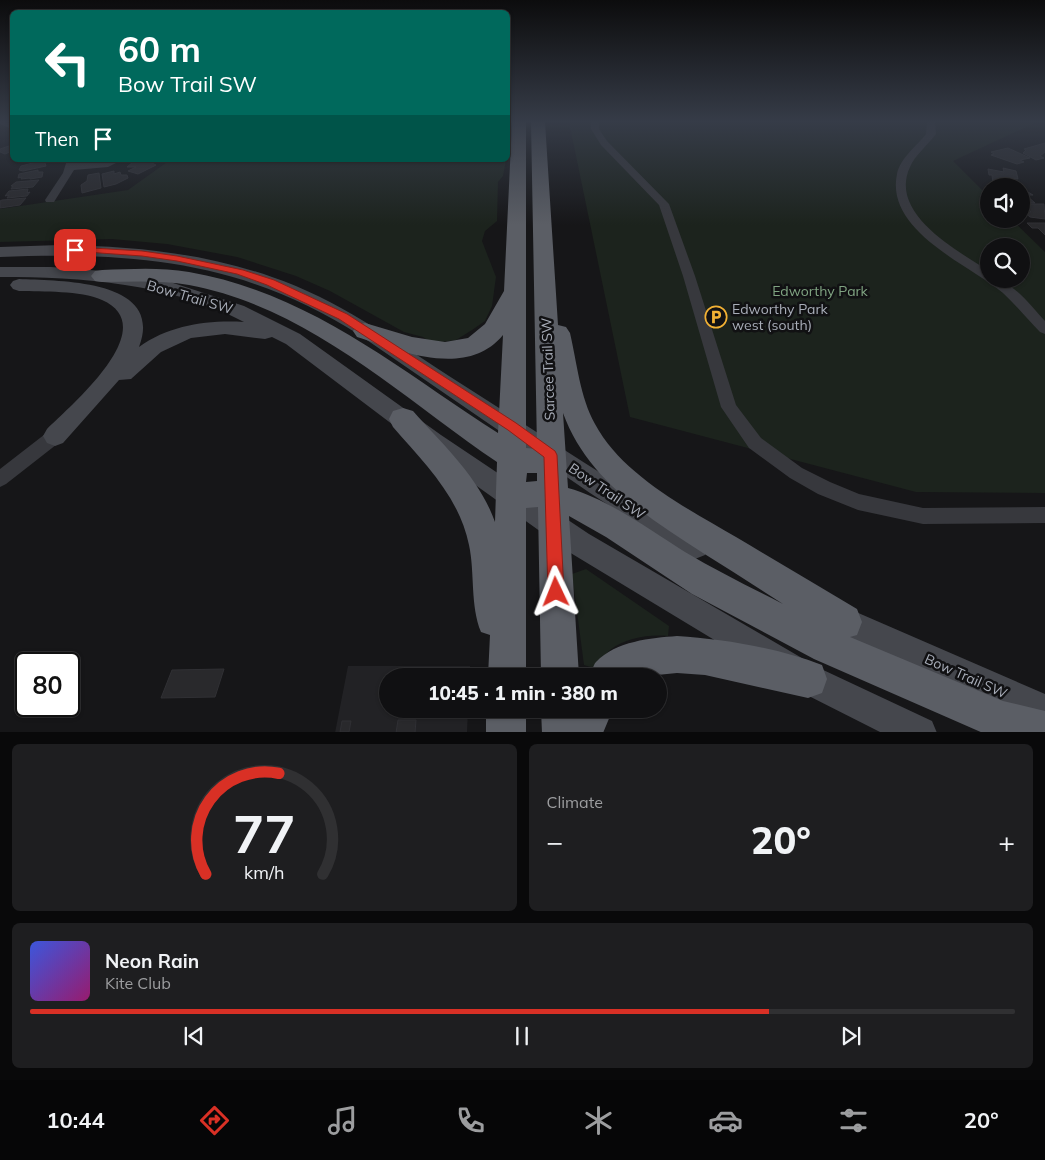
<!DOCTYPE html>
<meta charset="utf-8">
<style>
:root{--surface:#101012;--page:#1e1e20;--text:#f1f3f6;--muted:#9c9d9f;--line:#303032;--accent:#d93025}
body{margin:0;font-family:Mulish,sans-serif;background:var(--page);color:var(--text);height:100vh;display:flex;flex-direction:column;font-size:19px;white-space:nowrap}
*{box-sizing:border-box;margin:0}
p{font-size:16px;color:var(--muted)}
.icon{flex:none;width:28px;height:28px;fill:none;stroke:currentColor;stroke-width:2;stroke-linecap:round;stroke-linejoin:round}
.map{position:relative;height:732px;overflow:hidden}
.side{display:flex;flex-direction:column;gap:12px;padding:12px;background:#09090a;flex:1}
.side>*{flex:none}
.banner{position:absolute;left:10px;top:10px;width:500px;height:152px;border-radius:8px;box-shadow:0 1px 4px #0004,0 0 0 1px var(--line);background:#00695c;color:#fff;overflow:hidden}
.tools{position:absolute;left:980px;top:178px;display:grid;gap:10px}
.tools a{display:grid;place-items:center;width:50px;height:50px;border-radius:50%;background:var(--surface);box-shadow:0 1px 4px #0004,0 0 0 1px var(--line);font-size:25px}
.speed{position:absolute;left:15px;top:652px;display:flex;gap:10px;font-size:25px;font-weight:700;text-align:center}
.speed>*{display:grid;place-content:center;width:65px;height:65px;border-radius:50%;background:var(--surface);box-shadow:0 1px 4px #0004,0 0 0 1px var(--line);line-height:1}
.speed .limit{border:2px solid #111;border-radius:8px;background:#fff;color:#111}
.pin{position:absolute;display:grid;place-items:center;width:42px;height:42px;color:#fff;margin:-21px;border-radius:10px;box-shadow:0 2px 8px #0006}
.me{position:absolute;width:55px;margin:-28px;rotate:358deg;stroke-linejoin:round;filter:drop-shadow(0 0 4px #0008)}
.turn{display:flex;align-items:center;gap:18px;height:105px;padding:0 25px;font-size:22px}
.turn .icon{width:65px;height:65px;stroke-width:2.5}
.turn b{display:block;font-size:35px;line-height:42px}
.then{display:flex;align-items:center;height:48px;padding:0 25px;background:#0003;gap:10px;font-size:19px}
.big{font-size:38px;font-weight:800;line-height:1.1}
.side .card{flex:1;display:flex;flex-direction:column;justify-content:center;gap:8px;min-width:0;padding:0 18px;border-radius:8px;background:var(--page)}
.side .dial{align-items:center;gap:0}
.dial svg{height:130px;overflow:visible;fill:none;stroke:var(--line);stroke-width:7;stroke-linecap:round;text-anchor:middle}
.dial text{fill:var(--text);stroke:none}
.song{display:flex;align-items:center;gap:15px}
.cover{width:60px;height:60px;border-radius:8px;background:linear-gradient(135deg,hsl(230 70% 55%),hsl(320 70% 35%))}
.played{height:5px;border-radius:2px;background:linear-gradient(90deg,var(--accent) 75%,var(--line) 75%)}
.keys{display:flex;justify-content:space-around;direction:ltr}
.heat{display:flex;justify-content:space-between;align-items:center;font-size:28px;direction:ltr}
.side .tiles{flex:1;display:grid;gap:12px;grid-template-columns:1fr 1fr}
.card:last-child{grid-column:span 2}
.trip{position:absolute;left:379px;top:668px;width:288px;height:50px;border-radius:25px;background:var(--surface);box-shadow:0 1px 4px #0004,0 0 0 1px var(--line);font-weight:800;line-height:50px;text-align:center}
.tabs{display:flex;height:80px;justify-content:space-around;align-items:center;background:#060607;color:var(--muted)}
.tabs .icon{width:35px;height:35px}
.tabs .on{color:var(--accent)}
.tabs b{font-size:22px;color:var(--text)}
.map>svg:first-child{display:block}
.built{fill:#222225}
.green{fill:#1c231d;fill-rule:evenodd}
.building{fill:#29292c;stroke:#303034}
.lines{fill:none;stroke-linecap:round;stroke-linejoin:round}
.minor{fill:#37383d;fill-rule:evenodd}
.secondary{fill:#45474d;fill-rule:evenodd}
.trunk{fill:#5b5e65;fill-rule:evenodd}
.route{fill:#d93025;stroke:#8d1f18}
.labels{text-anchor:middle;dominant-baseline:central;stroke-width:5;stroke-linejoin:round;paint-order:stroke}
.park-label{font-size:14px;fill:#7fa381;stroke:#111113}
.street-label{font-size:14px;fill:#a8adb8;stroke:#111113}
.poi-label{font-size:14px;fill:#a8adb8;stroke:#111113;text-anchor:start}
</style>
<div class="map">
<svg width="1045" height="733" viewBox="0 0 1045 733">
<rect width="100%" height="100%" fill="#161618"/>
<path class="built" d="M348,666H470V676H388V709H468L467,732L335,733Z"/>
<path class="green" d="M569,122H1037L953,161L989,197V219H1011L1045,252V493L916,492L630,417ZM989,246H1021V279H989Z
M170,160H506L503,176L498,182L497,221L485,231L482,241L496,277L492,306L485,321L472,330L456,340L441,342L431,343L423,337L404,332L330,291L296,276L237,257L167,244L112,239L0,242V209L128,190Z
M586,569L669,626L668,636C649,634 625,638 610,650C604,655 599,663 594,668L584,665L572,574Z"/>
<path class="building" d="M1045,143V152L1040,156L1044,158L1036,160L1023,153L1026,150L1024,149Z
M12,145V151L5,154L0,152V149Z
M1008,148L1030,158L1020,160L1024,162L1017,164L991,155L994,154L991,152Z
M44,160L46,166L23,171L19,170L21,166Z
M133,162H150L156,165L138,174L128,171L136,167H127Z
M1003,168L1016,171L1018,179L1010,178L1012,186L993,183L992,175H989L988,169L1004,172Z
M38,170V172H43L42,177L30,179V178L21,179L22,177L18,178L19,174Z
M114,171V174L120,172L121,175H127L128,178L116,184L104,187L102,174Z
M99,173L101,188L82,193L81,185L87,181L88,175Z
M39,180L33,187L11,189L13,186H11L16,182Z
M1021,188L1033,195H1026L1035,203H1021Z
M28,189L27,193L30,192L27,196L7,198L9,195L5,196L9,191Z
M26,198L20,205L0,208V201L2,200Z
M1022,204H1044L1045,219L1030,217L1024,212H1031Z
M1027,223H1045V235L1038,228H1032Z
M224,669L215,697L161,698L172,670Z
M398,720H416L415,733H396Z
M342,721H351L349,732H340Z"/>
<g class="lines">
<path class="minor" d="M0,122L12,123V129L0,124Z
M591,122H599V129L607,141L669,204L695,276L736,405L761,438L802,468L830,482L859,494L923,508L1045,507V523L923,524L858,510L818,494L790,478L749,448L721,407L683,276L659,205L601,145L591,129Z
M927,122H935L936,134C928,145 915,155 910,167C888,214 958,251 989,271V279C1012,279 1030,305 1045,321V334L1040,332C1028,320 1016,305 1003,293C968,264 885,231 897,174C900,158 917,146 926,134Z
M67,160H77L76,163L122,160L108,167L74,170L54,202H46L45,200L63,173Z
M55,429L61,431L63,436L61,441L6,484L0,487V469L49,431Z"/>
<path class="secondary" d="M60,245C132,246 204,253 272,277C337,299 392,339 449,376C534,430 618,486 705,537L709,546L705,555L695,559L685,555L590,493L361,336C245,261 135,252 0,257V247Z
M0,267H51L102,271L167,281L244,306L300,334L441,435L589,534L819,668L932,721L937,733H882L797,690L569,552L425,449L286,344L272,337L265,339L225,334L191,338L161,352L131,379L119,380L63,443L55,446L47,443L43,436L47,429C71,405 164,327 102,300C80,290 43,292 19,291L13,289L10,285L13,281L19,279C60,281 165,279 139,347C170,325 207,320 244,322C170,283 82,277 0,277Z
M833,602L1045,694V728L822,628L818,617L822,606Z"/>
<path class="trunk" d="M512,122H526V448L537,449L531,122H545L558,325L566,327L570,333C577,363 580,397 595,424C622,475 688,509 736,537C776,561 817,585 857,609L862,622L857,635L850,637L1003,701L1045,711V733H983L814,659L692,594L606,537L569,516L579,676H541L538,507L526,508V676H488L490,635L481,632C470,605 475,573 469,545C459,496 424,463 393,427L389,419L393,411L403,408L413,411C444,446 479,477 495,522L497,462C400,396 308,307 189,285C161,280 131,282 102,282L95,281L91,276L95,271L102,270C131,269 160,267 189,272C310,293 398,369 498,433L503,335C467,379 400,351 357,337L353,331L357,325L365,323L412,337L445,342L468,338L485,324L504,291ZM563,413C587,479 647,517 703,553C730,570 757,587 783,604C750,587 717,571 685,552C650,530 608,499 568,488ZM527,473H537V481L526,482Z
M677,636C724,639 778,648 822,665L827,679L822,693L808,698L705,675L677,673L647,676H590C592,672 593,665 596,662C616,641 651,638 677,636Z
M486,709H526V733H486Z
M541,709H613L603,733H542Z"/>
</g>
<linearGradient id="sky" x2="0" y2="1"><stop stop-color="#0c0c0d"/><stop offset="0.54" stop-color="#363c48"/><stop offset="1" stop-color="#363c48" stop-opacity="0"/></linearGradient>
<rect width="1045" height="225" fill="url(#sky)"/>
<path class="route" d="M75,247L142,251L177,256L243,270L274,280L347,314L516,423L555,451L557,455L564,592L562,598L556,600L551,598L548,592L544,457L508,430L339,319L267,285L237,274L177,261L142,256L72,251V248Z"/>
<defs>
<g id="parking-ring" transform="scale(1.125)"><circle r="9.5" fill="#111113" stroke="#f2b134" stroke-width="1.5"/><path d="M-3.5-5.5H1a3.5 3.5 0 0 1 0 7H-1V5.5H-3.5ZM-1-3.4V-.6H.8a1.4 1.4 0 0 0 0-2.8Z" fill="#f2b134"/></g>
</defs>
<g fill-rule="evenodd">
<use href="#parking-ring" x="716" y="317"/>
</g>
<g class="labels">
<g class="park-label">
<text x="820" y="291">Edworthy Park</text>
</g>
<g class="street-label">
<text transform="translate(190 297) rotate(16)">Bow Trail SW</text>
<text transform="translate(548 369) rotate(-92)">Sarcee Trail SW</text>
<text transform="translate(607 491) rotate(34)">Bow Trail SW</text>
<text transform="translate(966 676) rotate(24)">Bow Trail SW</text>
</g>
<g class="poi-label">
<text x="732" y="309">Edworthy Park<tspan x="732" dy="16">west (south)</tspan></text>
</g>
</g>
</svg>
<div class="tools">
<a><svg class="icon" aria-label="sound" viewBox="0 0 24 24"><path d="M4 9h4l5-4v14l-5-4H4zM17 9q2 3 0 6"/></svg></a>
<a><svg class="icon" aria-label="search" viewBox="0 0 24 24"><circle cx="10" cy="10" r="6"/><path d="M15 15l6 6"/></svg></a>
</div>
<div class="speed"><div class="limit">80</div></div>
<div class="pin" style="left:75px;top:250px;background:#d93025"><svg class="icon" aria-label="arrive" viewBox="0 0 24 24"><path d="M6 21V4h12l-3 4 3 4H6"/></svg></div>
<svg class="me" style="left:556px;top:592px" viewBox="-20 -20 40 40"><path d="M0-17L14 15 0 8-14 15z" fill="#d93025" stroke="#fff" stroke-width="4"/></svg>
<div class="trip">10:45 · 1 min · 380 m</div>
<div class="banner">
<div class="turn"><svg class="icon" aria-label="left" viewBox="0 0 24 24"><path d="M17 20v-9H6M10 6l-5 5 5 5"/></svg><div><b>60 m</b>Bow Trail SW</div></div>
<div class="then">Then<svg class="icon" aria-label="arrive" viewBox="0 0 24 24"><path d="M6 21V4h12l-3 4 3 4H6"/></svg></div>
</div>
</div>
<section class="side">
<div class="tiles">
<div class="card dial"><svg viewBox="0 0 100 80">
<path d="M14 69A42 42 0 1 1 86 69"/>
<path d="M14 69A42 42 0 0 1 59 7" stroke="#d93025"/>
<text x="50" y="56" font-size="32" font-weight="700">77</text>
<text x="50" y="72" font-size="11">km/h</text>
</svg></div>
<div class="card"><p>Climate</p>
<div class="heat"><a>−</a><b class="big">20°</b><a>+</a></div>
</div>
<div class="card">
<div class="song"><i class="cover"></i><div><b>Neon Rain</b><p>Kite Club</p></div></div>
<div class="played"></div>
<div class="keys"><svg class="icon" aria-label="previous" viewBox="0 0 24 24"><path d="M18 5L8 12l10 7zM5 5v14"/></svg><svg class="icon" aria-label="pause" viewBox="0 0 24 24"><path d="M8 5v14M16 5v14"/></svg><svg class="icon" aria-label="next" viewBox="0 0 24 24"><path d="M6 5l10 7-10 7zM19 5v14"/></svg></div>
</div>
</div>
</section>
<nav class="tabs">
<b>10:44</b>
<svg class="icon on" aria-label="directions" viewBox="0 0 24 24"><path d="M12 3l9 9-9 9-9-9zM9 14v-3h6M13 9l2 2-2 2"/></svg>
<svg class="icon" aria-label="music" viewBox="0 0 24 24"><path d="M9 18V5l10-2v13"/><circle cx="6" cy="18" r="3"/><circle cx="16" cy="16" r="3"/></svg>
<svg class="icon" aria-label="phone" viewBox="0 0 24 24"><path d="M5 4h4l2 5-3 2q2 4 5 5l2-3 5 2v4C11 20 4 13 5 4z"/></svg>
<svg class="icon" aria-label="climate" viewBox="0 0 24 24"><path d="M12 3v18M4 7l16 10M4 17L20 7"/></svg>
<svg class="icon" aria-label="car" viewBox="0 0 24 24"><path d="M5 17H2v-5l4-1 3-4h7l3 4 3 1v5h-3M9 17h6M6 11h13"/><circle cx="7" cy="17" r="2"/><circle cx="17" cy="17" r="2"/></svg>
<svg class="icon" aria-label="filters" viewBox="0 0 24 24"><path d="M4 7h16M4 17h16"/><circle cx="9" cy="7" r="2"/><circle cx="15" cy="17" r="2"/></svg>
<b>20°</b>
</nav>
